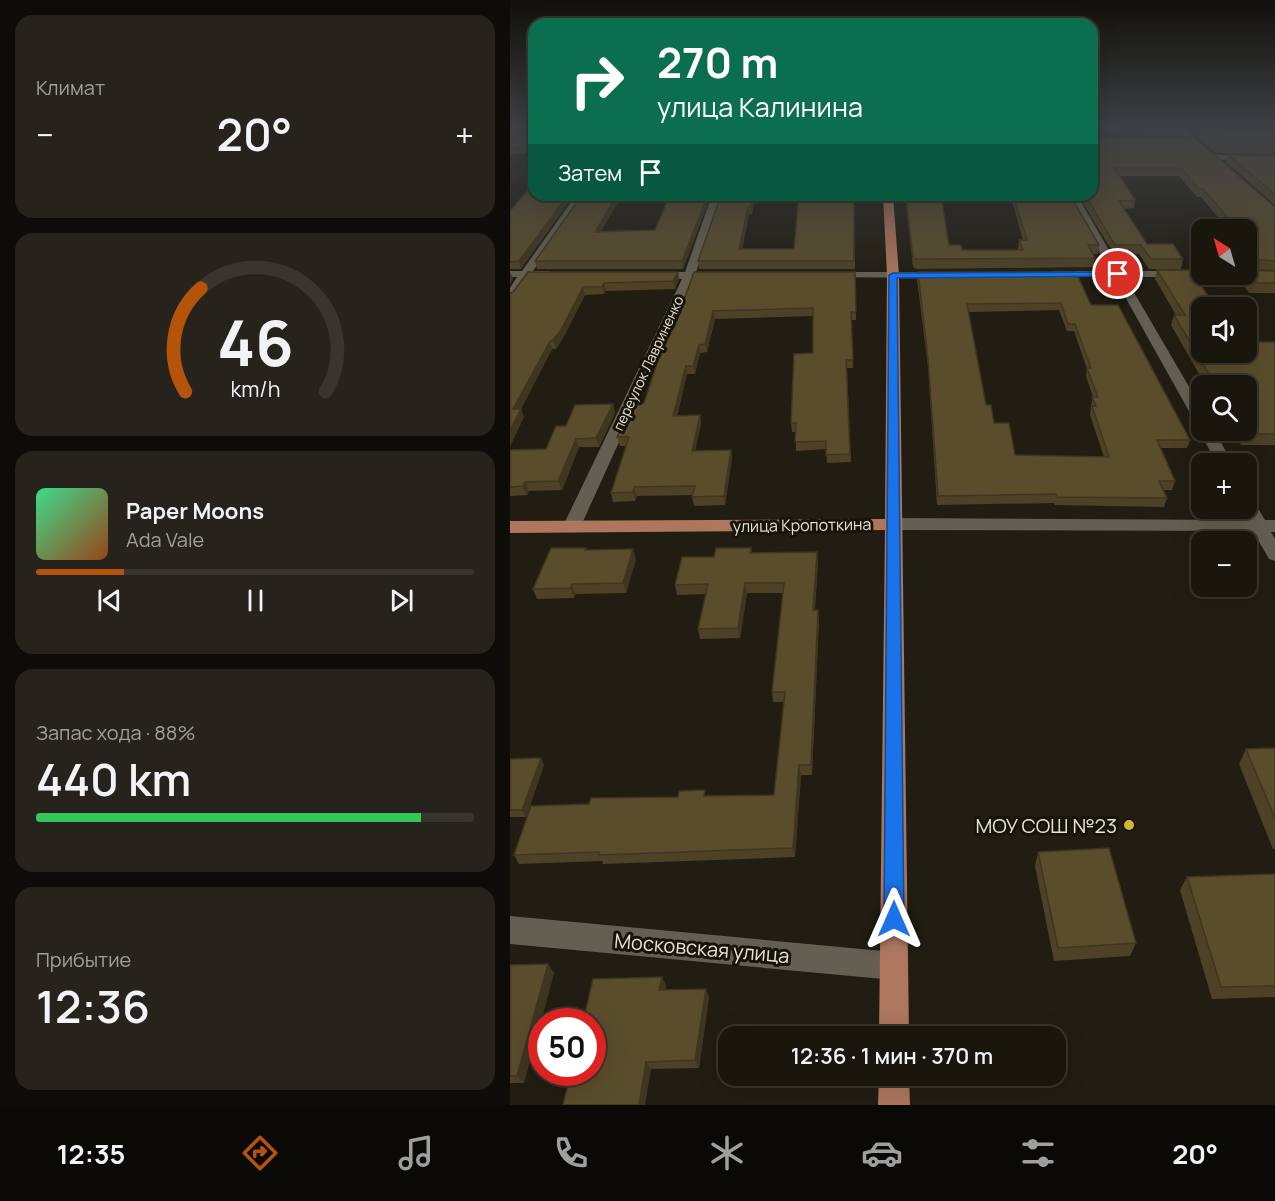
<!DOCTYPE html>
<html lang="ru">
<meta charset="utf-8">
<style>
:root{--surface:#19160e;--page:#26231c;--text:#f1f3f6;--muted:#9f9f9e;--line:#37352e;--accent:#b45309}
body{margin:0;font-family:Manrope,sans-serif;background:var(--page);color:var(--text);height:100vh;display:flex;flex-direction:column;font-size:22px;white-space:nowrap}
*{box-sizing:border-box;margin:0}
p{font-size:20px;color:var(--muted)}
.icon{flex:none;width:33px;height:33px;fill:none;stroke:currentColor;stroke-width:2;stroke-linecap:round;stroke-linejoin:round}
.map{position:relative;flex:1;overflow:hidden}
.sheet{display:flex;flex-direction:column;gap:15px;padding:15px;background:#0e0c08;width:510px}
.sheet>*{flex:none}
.hud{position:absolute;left:18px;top:18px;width:570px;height:183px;border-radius:18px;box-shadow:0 6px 24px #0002,0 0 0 2px var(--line);background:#0b6e4f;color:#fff;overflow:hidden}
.needle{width:39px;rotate:323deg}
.tools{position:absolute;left:681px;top:219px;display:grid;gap:12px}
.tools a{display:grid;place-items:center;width:66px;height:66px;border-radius:12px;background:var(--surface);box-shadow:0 6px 24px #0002,0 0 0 2px var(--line);font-size:30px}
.speed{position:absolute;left:18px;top:1008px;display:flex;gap:12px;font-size:30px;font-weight:700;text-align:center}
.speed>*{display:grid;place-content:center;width:78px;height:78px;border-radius:50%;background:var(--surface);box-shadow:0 6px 24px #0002,0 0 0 2px var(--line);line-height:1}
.speed .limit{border:9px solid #d22;background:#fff;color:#111}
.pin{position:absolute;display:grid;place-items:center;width:51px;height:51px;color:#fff;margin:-26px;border:3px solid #fff;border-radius:50%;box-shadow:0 2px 6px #0007}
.me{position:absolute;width:66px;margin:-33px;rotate:0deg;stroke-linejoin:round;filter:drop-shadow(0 0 4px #0008)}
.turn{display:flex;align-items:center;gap:21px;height:126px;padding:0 30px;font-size:27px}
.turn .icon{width:78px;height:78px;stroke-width:2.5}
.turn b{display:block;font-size:42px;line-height:51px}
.then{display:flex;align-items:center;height:57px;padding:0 30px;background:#0003;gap:12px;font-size:22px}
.big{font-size:45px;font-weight:600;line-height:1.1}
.sheet .card{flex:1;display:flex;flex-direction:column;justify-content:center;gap:9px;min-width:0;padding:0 21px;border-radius:18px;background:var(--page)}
.sheet .dial{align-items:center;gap:0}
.dial svg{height:156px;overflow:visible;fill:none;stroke:var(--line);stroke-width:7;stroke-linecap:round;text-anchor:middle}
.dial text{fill:var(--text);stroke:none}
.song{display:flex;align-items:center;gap:18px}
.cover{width:72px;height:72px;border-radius:9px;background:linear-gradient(135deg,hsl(150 70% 55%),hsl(20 70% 35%))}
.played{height:6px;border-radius:3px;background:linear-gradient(90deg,var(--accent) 20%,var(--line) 20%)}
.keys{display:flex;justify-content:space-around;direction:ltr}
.heat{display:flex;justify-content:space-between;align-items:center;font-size:33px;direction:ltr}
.charge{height:9px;border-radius:4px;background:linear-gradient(90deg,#34c759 88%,var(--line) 0)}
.trip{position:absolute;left:208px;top:1026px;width:348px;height:60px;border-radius:18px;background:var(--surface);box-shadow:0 6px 24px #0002,0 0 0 2px var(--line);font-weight:600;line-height:60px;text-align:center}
.tabs{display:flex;height:96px;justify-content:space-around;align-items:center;background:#0a0906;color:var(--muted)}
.tabs .icon{width:42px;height:42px}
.tabs .current{color:var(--accent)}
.tabs b{font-size:27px;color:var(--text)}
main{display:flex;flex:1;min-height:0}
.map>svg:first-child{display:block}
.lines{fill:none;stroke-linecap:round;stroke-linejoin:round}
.minor{fill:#645f52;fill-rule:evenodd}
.major{fill:#ad765d;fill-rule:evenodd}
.wall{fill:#4d4226;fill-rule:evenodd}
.shaded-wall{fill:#3f361f}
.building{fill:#5a4d2c;stroke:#3f361f;stroke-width:1.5;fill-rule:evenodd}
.route{fill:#1a73e8;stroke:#114b97;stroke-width:1.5}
.poi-dot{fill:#d4b635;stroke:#181409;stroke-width:2}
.labels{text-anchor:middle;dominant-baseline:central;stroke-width:6;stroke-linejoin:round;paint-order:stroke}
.far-street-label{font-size:14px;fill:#e6e3db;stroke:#181409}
.street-label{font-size:16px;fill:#e6e3db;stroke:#181409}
.near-poi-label{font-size:20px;fill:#e6e3db;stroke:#181409;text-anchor:end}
.near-street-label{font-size:20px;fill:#e6e3db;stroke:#181409}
</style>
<main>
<section class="sheet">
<div class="card"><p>Климат</p>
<div class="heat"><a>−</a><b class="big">20°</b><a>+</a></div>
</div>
<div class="card dial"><svg viewBox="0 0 100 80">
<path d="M14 69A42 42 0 1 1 86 69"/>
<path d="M14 69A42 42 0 0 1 22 16" stroke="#b45309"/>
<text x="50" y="56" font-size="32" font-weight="700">46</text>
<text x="50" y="72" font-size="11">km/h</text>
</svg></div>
<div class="card">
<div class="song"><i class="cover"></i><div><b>Paper Moons</b><p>Ada Vale</p></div></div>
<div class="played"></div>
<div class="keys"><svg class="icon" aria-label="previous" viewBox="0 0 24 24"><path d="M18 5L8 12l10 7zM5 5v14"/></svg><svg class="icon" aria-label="pause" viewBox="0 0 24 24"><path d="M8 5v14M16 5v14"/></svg><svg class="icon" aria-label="next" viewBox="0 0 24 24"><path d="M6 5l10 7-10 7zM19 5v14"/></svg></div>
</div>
<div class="card"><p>Запас хода · 88%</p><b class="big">440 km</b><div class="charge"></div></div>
<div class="card"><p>Прибытие</p><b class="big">12:36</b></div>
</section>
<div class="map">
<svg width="765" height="1105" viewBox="0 0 765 1105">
<rect width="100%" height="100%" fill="#211d12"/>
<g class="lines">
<path class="minor" d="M664,126H672L699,151V155H693Z
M701,155L762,156H765V162L698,159Z
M66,195H76L23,271H39L45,274L39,277H19L4,298L0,299V288L7,277H0V271H12Z
M202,195H212L186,272L207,273L213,276L207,279H183L70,528L67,532H55L52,528L172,279L144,278L138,275L144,272H175Z
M557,195H567L611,271H692V274H697L692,277H615L692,409V426L685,422L604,277H543L537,274L543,271H600Z
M736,271L765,272V278L708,277L703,274H736Z
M321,272H432L438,275L432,278L317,277L315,275Z
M692,427V430H704L723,464H707L689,430Z
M736,497L742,498L755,520H765V532H761L765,539V561L759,559L743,531L383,530L374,524L383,518L737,520L731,508H736Z
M0,916L384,952L394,956L398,966L394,976L384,980L0,944Z"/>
<path class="major" d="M373,195H383L389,275L399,1036H369L375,530L0,533V521L375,519L377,275Z
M369,1076H399L400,1105H368Z"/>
</g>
<path class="wall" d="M0,126H24V154H0V139H23L0,137Z
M628,126H673L671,136H637Z
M675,126H751L765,136V149L764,154L706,153Z
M683,137L765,207V270L736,269V230H719L691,197H687L669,176H609L625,200L624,208L614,209L637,244L673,259L671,269H639L629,254H604L568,195H582V138Z
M718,155L765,156V205L716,162Z
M72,195H112L91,231L145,230L160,195H201L173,269H27L25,261Z
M246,195L242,214H239L232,249H284L344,195L345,269H189L188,261Z
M395,195H431L439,245L452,250H508L509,240H513L502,200V195H560L589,245L588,254H583L585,258L583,267L407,269L403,267Z
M0,211L11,269H0Z
M647,270L692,308L738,342L765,343V445H731L722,430H736V386H696L661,325L664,315H666L645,279Z
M765,271V293H739L729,280L730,274Z
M18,272L169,279L165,289L96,291L94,294L75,295L53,338L46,349H42L11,409L14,417L0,446V293L3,292Z
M184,272H345L346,320H341L343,368H337L341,462L317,463L316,449L286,451V432H282L281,423L303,353V316L205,319L197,352L190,353L185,374H177L167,416L190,415L191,424L185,451L221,450L222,458L215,505L184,506L182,497L183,495L127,496L125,501L103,502L101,493L116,446H110L107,437L134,403L164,328Z
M408,272L581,305L680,440L677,448H651L665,481L662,490H653L657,498L654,507L545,505L544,503L427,505L418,367L407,279ZM549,310L557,331H564L577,369L576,376L583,397L581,405V407L580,415L594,457L505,455L484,423L476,405L458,312Z
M103,404L105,413L89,447H69L52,490L19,491L17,495L0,496V450L36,449L56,426Z
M76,548V550L126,559L116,593L65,594L64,598L27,599L23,589Z
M241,548L242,553L307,552L308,562L305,610L309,620L302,775H291L285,857L93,864L92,861L9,864L4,855L79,804L197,796L264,795L274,702H263L262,692L273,593H237L230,638L190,639L188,629L196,594L167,595L165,585L204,557Z
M765,748V849H763L729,764L736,749Z
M0,759L34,765L16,817H0Z
M528,852L626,943L620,956L544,961L525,866Z
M765,874V997L702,999L670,890L677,877Z
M0,965L44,973L14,1083H0Z
M152,977L156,986L155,990L199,997L189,1068L141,1069L53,1105Z"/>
<path class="shaded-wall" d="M58,195H64L11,269L9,261Z
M107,195H112L87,239L85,232Z
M198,195H201L173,269L172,261Z
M244,195H246L242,214L241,207Z
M238,207L239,214L230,257L229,249Z
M0,272L3,279L0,284Z
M168,272L169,279L165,289L163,281Z
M94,283L96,291L94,294L92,287Z
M73,287L75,295L53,338L46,349L43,340Z
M203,311L205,319L197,352L195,344Z
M40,341L42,349L6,418L3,409Z
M189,345L190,353L185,374L183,366Z
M176,366L177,374L165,425L163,416Z
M103,404L105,413L89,447L86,438Z
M11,409L14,417L0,446V430Z
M190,415L191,424L183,460L182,451Z
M66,439L69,447L52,490L48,481Z
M221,450L222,458L215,505L214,496Z
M15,482L19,491L17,495L13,486Z
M124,487L127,496L125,501L123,492Z
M123,549L126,559L116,593L113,583Z
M307,552L308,562L304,620L303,610Z
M235,583L237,593L230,638L228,628Z
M62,584L65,594L64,598L60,588Z
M308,610L309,620L302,775L301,765Z
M31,758L34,765L16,817L12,810Z
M289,765L291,775L285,857L283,848Z
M38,964L44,973L14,1083L7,1076Z
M152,977L156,986L154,998L149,990Z
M196,989L199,997L189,1068L185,1060Z
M136,1062L141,1069L135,1105H129Z"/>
<path class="building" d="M0,126H24V133L0,131Z
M696,126H751L765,136V138L710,137Z
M24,135V148H0V139H22Z
M683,137L765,207V261L739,259L736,262V248L745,247L736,238V230H729L693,189H689L671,168H604L625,200L609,201L637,244H663L673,259H641L631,245H605L575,195H582V138Z
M718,155L765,156V194Z
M24,183V195H58L9,261L0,262V211Z
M72,195H107L85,232L145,230L160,195H198L172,261H25Z
M211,195H244L241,207H238L229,249H284L289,195H344V261H188Z
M396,195H431L439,245H451L452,250H513L509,240H517L503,195H560L589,245H578L585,258L407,259L403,258Z
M647,270H681L706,308H692V352H736V341L738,342H764L765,343V434H734L732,430H736V386H706L664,315H675Z
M736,270L765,271V283H742L735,274H736Z
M18,272H168L163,281L94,283L92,287H73L51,330L43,340L40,341L3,409H11L0,430V293L3,292Z
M184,272H345L346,312H341L343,360H336L340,454L316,455V441L285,442L286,423H281L284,354L303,353V308L203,311L195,344L189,345L183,366H176L163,416L190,415L182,451L221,450L214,496L182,497L185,486L124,487L123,492L101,493L119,437H107L123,404L134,403L157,333L160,328H164Z
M408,272H566L581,305H608L680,440H647L665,481H649L657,498L547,497L546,494L428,496L418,359ZM551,303L558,324H565L581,368H577L588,397H582L586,406H582L599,457L505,455L499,423H484L481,405H476L457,304Z
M103,404L86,438L66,439L48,481L15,482L13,486L0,487V450L36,449L46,426H56L65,405Z
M41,548H76L75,550L123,549L113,583L62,584L60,588L23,589Z
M206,548H241L240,553L307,552L303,610H308L301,765H289L283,848L89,855V852L4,855L21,806L79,804L81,798L168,797L169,791L195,790L194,796L264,795L275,692H262L274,583H235L228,628L188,629L198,584L165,585L172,557H204Z
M765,748V818L736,749Z
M31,758L12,810H0V759Z
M599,848L626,943L548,948L528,852Z
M765,874V986L711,987L677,877Z
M38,964L7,1076H0V965Z
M152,977L149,990L196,989L185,1060L136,1062L129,1105H53L61,1072H82V1022H73L83,979Z"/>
<linearGradient id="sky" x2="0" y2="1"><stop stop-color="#12100a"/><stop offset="0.45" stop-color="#3d4044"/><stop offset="1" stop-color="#3d4044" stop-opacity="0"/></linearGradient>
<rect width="765" height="281" fill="url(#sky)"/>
<path class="route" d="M608,272L611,276L387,278L394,919L391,927L384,930L377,927L374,919L379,275L383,273Z"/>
<circle class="poi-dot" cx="619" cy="825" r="6"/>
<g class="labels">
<g class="far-street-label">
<text transform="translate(138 363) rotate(-65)">переулок Лавриненко</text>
</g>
<g class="street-label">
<text transform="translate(292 525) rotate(-1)">улица Кропоткина</text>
</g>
<g class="near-poi-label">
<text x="607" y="825">МОУ СОШ №23</text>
</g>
<g class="near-street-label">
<text transform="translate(192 948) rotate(5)">Московская улица</text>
</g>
</g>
</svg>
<div class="tools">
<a><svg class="needle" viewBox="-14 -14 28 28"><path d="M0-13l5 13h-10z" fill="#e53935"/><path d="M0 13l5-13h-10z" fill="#9f9f9e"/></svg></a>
<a><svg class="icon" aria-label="sound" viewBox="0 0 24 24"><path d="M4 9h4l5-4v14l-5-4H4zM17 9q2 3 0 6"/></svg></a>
<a><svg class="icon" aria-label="search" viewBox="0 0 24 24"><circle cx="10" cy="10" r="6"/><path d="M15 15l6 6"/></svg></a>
<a>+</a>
<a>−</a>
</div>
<div class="speed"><div class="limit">50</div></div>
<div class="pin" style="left:608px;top:274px;background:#d93025"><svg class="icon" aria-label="arrive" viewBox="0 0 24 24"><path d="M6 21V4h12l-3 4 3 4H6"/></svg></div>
<svg class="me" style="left:384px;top:919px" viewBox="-20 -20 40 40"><path d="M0-17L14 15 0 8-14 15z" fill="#1a73e8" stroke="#fff" stroke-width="4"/></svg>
<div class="trip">12:36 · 1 мин · 370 m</div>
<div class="hud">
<div class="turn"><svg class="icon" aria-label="right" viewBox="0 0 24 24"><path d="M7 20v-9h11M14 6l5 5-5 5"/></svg><div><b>270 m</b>улица Калинина</div></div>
<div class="then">Затем<svg class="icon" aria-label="arrive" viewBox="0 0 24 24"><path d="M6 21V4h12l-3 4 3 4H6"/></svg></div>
</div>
</div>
</main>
<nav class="tabs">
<b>12:35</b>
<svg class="icon current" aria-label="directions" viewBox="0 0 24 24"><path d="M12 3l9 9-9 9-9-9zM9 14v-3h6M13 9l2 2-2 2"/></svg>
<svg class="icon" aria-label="music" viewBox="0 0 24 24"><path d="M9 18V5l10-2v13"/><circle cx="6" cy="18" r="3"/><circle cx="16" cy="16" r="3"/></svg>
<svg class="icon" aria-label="phone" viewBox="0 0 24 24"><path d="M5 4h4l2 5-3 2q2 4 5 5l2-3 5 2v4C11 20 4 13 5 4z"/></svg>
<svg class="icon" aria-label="climate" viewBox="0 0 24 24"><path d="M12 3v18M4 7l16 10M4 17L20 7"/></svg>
<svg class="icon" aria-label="car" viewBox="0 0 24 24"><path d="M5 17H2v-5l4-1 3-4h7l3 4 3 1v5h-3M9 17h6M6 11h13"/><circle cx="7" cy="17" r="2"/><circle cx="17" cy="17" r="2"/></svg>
<svg class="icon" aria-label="filters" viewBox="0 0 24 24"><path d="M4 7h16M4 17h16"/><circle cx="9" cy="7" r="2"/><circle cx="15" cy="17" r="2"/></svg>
<b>20°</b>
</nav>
